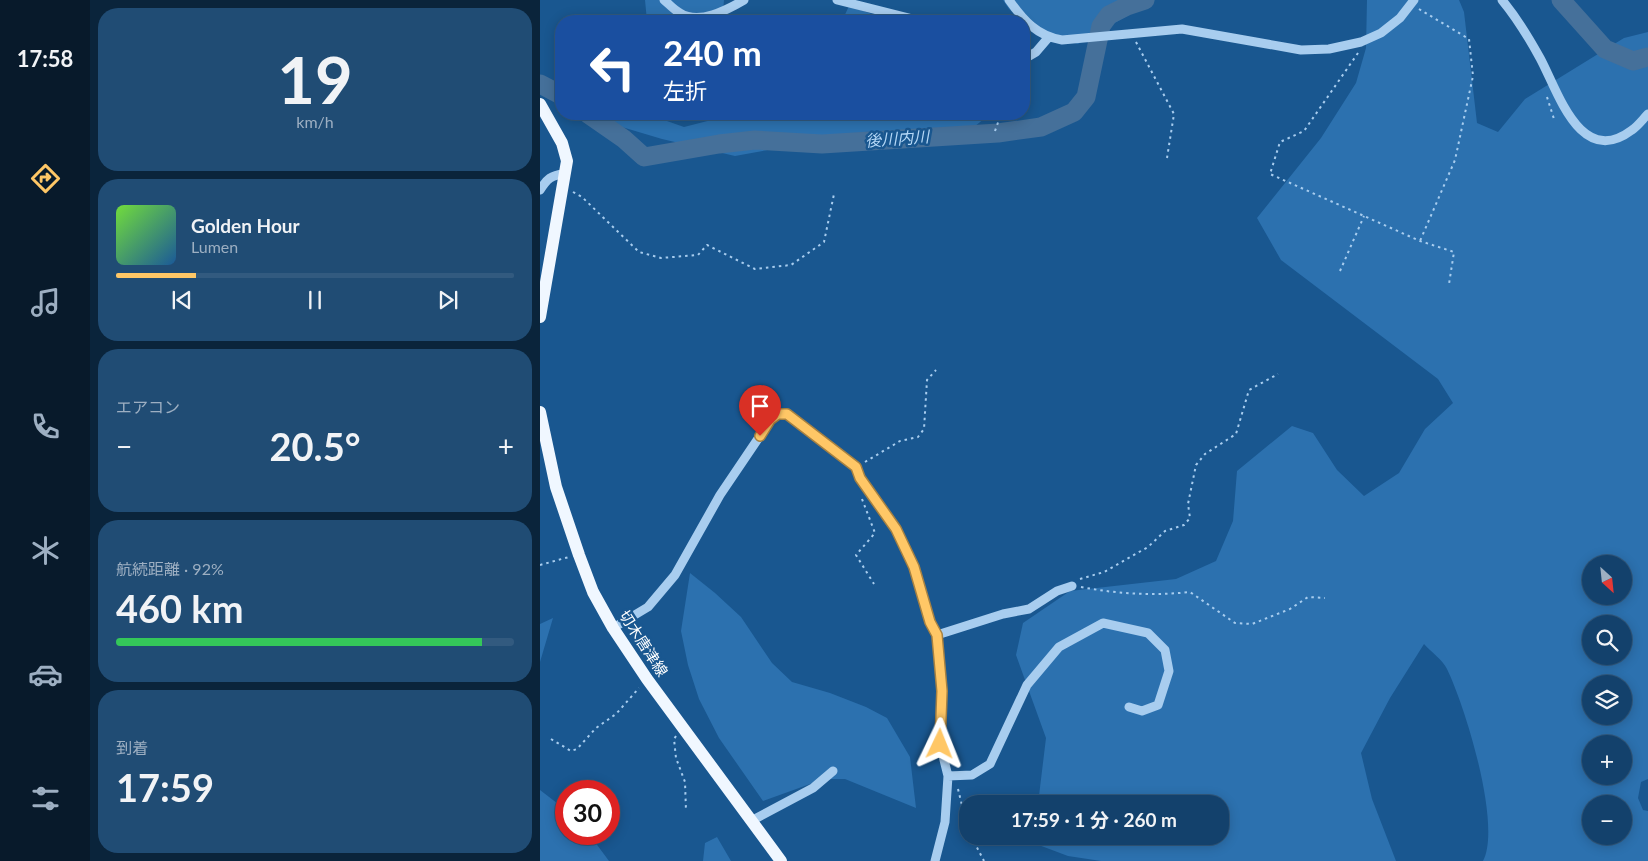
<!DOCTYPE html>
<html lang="ja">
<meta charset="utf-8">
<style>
:root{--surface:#13416c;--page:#204c74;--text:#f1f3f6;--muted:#9dafc2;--line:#325a7f;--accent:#ffc766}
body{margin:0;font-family:Lato,"Noto Sans JP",sans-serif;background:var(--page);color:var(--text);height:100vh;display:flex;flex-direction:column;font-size:19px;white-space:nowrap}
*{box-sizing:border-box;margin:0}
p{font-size:16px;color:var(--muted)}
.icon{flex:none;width:28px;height:28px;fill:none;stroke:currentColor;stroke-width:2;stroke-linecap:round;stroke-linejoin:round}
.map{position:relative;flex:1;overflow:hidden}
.panel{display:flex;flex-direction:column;gap:8px;padding:8px;background:#0a243b;width:450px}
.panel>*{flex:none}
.hud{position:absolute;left:15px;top:15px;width:475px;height:105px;border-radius:20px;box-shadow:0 2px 12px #0003,0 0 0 1px var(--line);background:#1a4fa0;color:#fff;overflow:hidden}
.needle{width:32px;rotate:153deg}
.buttons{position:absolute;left:1042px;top:555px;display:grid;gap:10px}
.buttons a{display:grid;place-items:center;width:50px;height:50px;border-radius:50%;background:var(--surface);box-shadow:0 2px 12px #0003,0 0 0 1px var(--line);font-size:25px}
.speed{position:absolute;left:15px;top:780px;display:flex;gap:10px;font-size:25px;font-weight:700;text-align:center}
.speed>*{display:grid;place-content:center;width:65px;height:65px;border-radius:50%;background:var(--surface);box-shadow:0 2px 12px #0003,0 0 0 1px var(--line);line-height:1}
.speed .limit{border:8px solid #d22;background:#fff;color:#111}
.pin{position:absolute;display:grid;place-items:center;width:42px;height:42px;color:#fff;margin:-51px -21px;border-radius:50% 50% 50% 0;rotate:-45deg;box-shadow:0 0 5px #0007}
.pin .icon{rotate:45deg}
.me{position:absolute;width:55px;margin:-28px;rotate:2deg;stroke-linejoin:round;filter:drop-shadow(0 0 4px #0008)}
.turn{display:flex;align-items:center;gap:18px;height:105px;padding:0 25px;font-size:22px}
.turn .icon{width:65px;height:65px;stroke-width:2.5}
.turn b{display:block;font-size:35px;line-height:42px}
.big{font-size:38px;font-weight:700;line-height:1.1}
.panel .tile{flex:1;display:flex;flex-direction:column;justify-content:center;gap:8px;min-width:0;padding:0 18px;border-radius:20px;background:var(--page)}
.panel .dial{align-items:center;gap:0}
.dial b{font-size:65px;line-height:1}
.song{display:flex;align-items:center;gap:15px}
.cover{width:60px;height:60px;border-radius:8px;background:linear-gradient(135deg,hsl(100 70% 55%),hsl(210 70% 35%))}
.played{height:5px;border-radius:2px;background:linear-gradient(90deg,var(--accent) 20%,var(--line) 20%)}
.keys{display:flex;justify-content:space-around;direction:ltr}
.heat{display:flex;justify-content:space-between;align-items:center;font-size:28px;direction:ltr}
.charge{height:8px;border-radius:4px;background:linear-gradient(90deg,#34c759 92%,var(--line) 0)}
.trip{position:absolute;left:419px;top:795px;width:270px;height:50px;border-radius:20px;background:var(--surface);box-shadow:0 2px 12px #0003,0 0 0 1px var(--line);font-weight:700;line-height:50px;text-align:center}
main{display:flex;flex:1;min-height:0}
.dock{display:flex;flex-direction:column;width:90px;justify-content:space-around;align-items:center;background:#081a2b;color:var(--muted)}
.dock .icon{width:35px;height:35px}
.dock .active{color:var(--accent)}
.dock b{font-size:22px;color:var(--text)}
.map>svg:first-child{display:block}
.green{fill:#2c71af;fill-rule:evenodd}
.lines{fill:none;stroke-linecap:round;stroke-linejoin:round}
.river{stroke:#45709a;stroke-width:19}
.path{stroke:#a8cdef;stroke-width:2;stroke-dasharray:2.5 4;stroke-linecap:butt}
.minor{stroke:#a8cdef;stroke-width:9}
.major{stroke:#f0f7ff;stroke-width:12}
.route-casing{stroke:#a68142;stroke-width:12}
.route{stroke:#ffc766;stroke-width:9}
.labels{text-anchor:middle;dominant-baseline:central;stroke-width:5;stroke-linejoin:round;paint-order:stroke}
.street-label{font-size:15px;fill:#fff;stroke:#195790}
.water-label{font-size:16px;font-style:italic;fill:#b4d7f6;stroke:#195790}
</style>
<main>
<nav class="dock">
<b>17:58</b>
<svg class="icon active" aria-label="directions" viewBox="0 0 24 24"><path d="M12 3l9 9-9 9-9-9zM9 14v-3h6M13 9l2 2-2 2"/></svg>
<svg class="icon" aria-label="music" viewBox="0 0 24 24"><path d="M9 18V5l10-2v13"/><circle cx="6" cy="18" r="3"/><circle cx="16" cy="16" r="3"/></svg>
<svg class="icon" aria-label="phone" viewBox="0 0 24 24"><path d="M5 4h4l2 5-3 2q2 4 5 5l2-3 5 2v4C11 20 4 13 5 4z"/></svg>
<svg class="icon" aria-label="climate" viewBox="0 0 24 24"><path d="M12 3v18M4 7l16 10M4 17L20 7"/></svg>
<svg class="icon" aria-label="car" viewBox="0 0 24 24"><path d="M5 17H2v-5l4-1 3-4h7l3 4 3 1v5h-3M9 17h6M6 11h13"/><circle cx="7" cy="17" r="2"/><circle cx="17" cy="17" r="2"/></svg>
<svg class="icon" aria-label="filters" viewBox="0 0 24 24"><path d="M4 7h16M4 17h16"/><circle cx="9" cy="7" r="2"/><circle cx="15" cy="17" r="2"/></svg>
</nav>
<section class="panel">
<div class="tile dial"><b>19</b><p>km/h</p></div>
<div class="tile">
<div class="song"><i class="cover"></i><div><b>Golden Hour</b><p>Lumen</p></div></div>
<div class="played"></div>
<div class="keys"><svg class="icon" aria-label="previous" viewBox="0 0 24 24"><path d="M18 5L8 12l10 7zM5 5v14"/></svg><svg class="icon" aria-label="pause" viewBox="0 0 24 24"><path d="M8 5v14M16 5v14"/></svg><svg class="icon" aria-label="next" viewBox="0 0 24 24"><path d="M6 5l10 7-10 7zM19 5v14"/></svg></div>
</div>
<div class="tile"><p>エアコン</p>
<div class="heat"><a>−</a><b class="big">20.5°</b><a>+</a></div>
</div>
<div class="tile"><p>航続距離 · 92%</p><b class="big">460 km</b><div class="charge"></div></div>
<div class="tile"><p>到着</p><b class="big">17:59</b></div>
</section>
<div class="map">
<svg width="1108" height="861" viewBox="0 0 1108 861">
<rect width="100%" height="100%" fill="#195790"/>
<path class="green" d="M105,0H184L182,21H107Z
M463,0H615L538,44L494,31L469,9Z
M827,0H919L924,12L937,123L958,132L985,99L1084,38L1108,32V779L1101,782L1098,798L1103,810L1108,811V861H943C962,825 925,706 907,669C903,660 891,652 884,644L850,698L821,753L832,799L856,861H561L528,856L496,844L495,836H680V804H498L506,738L476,655L483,623L530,591L636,579L676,561L693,521L697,471L752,426L773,433L797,470L824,496L859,473L885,429L913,403L898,379L741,260L717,218L781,138L816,83L826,48ZM1051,564H1084V596H1051ZM1051,624H1084V656H1051ZM1051,684H1084V716H1051ZM1051,744H1084V776H1051ZM1051,804H1084V836H1051Z
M309,6L352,21H302Z
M48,114H107L144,127L187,116V114H450L434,127L325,132L195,156L122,139L45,116Z
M150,573L175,593L201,617L232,663L252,682L290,693L326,707L347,718L370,757L376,808L305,779H284L223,801L179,738L159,699L148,665L141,631Z
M13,618L0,662V624Z
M0,790L26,810V834H49L69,861H0Z
M177,837L191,861H163L165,843Z"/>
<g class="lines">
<path class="river" d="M1021,0L1065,49L1093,61L1108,57
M0,84L21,95
M48,114L84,139L104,157L179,144L215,140L282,144L458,133L501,127L534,112L546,97L561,26L569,15L587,6L605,0"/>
<path class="path" d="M879,9L929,39L933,76L915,160L880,241
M596,42L634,114L627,158
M818,53L764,131L740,142L730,174L880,241L914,252L909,284
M1007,97L1014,119
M455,131L461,114
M33,192L42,197L99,252L121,258L158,255L167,245L215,269L251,265L284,242L294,194
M800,271L824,216
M325,462L360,441L378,437L384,429L387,380L396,370
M322,499L335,533L316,555L334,584
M0,565L29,557
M540,579L564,572L608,547L625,531L644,525L650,518L648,504L656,465L665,454L696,434L709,390L738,374
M541,587C578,594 613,596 650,592L695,623L712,624L750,609L768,597L785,598
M136,736L134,739L136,758L145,782L146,811
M11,739L31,751L37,749L56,728L76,714L99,688
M418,789L428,830
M431,836L444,861"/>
<path class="minor" d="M124,0C129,4 134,10 140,13C159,25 187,10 204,0
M297,0L369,18L374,21
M469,0C483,20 497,36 522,40L642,29L761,50L789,49L821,42L841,33L860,18L874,0
M962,0C977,18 989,38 1000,58C1018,91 1040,169 1092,130C1098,126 1103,119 1108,114
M484,59L496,52L508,38
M0,190C7,179 11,175 24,174
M73,628L108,607L135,575L180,495L230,421L238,414H247L316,467L321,479L356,529L374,567L390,622L397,635L402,691L400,744L408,776L405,822L395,861
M397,635L463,614L489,609L517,591L532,586
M408,776L432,775L450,764L487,685L519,647L563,623L608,633L625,650L629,671L618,705L602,711L589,707
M211,821L273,788L293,771"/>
<path class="major" d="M0,104L22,143L27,161L0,317
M0,412L16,487L39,555L53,592L73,628L107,679L241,861"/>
</g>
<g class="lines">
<g class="route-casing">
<path id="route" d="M220,436L230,420L238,414H247L316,467L320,478L356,529L374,567L390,622L397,635L402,691L400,744"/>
</g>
<use href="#route" class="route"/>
</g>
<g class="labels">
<g class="street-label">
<text transform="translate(104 643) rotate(57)">切木唐津線</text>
</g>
<g class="water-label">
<text transform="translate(357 138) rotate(-4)">後川内川</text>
</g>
</g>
</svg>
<div class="buttons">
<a><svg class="needle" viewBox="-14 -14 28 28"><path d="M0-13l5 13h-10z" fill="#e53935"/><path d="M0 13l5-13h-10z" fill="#9dafc2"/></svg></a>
<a><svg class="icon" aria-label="search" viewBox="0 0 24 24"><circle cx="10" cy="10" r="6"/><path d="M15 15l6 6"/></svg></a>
<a><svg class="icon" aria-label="layers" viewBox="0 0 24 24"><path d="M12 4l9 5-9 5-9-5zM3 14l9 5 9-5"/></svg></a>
<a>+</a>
<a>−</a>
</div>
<div class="speed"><div class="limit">30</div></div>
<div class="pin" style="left:220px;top:436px;background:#d93025"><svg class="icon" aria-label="arrive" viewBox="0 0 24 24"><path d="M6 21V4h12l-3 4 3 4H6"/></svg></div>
<svg class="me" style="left:400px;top:744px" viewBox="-20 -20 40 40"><path d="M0-17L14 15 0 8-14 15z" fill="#ffc766" stroke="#fff" stroke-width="4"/></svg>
<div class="trip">17:59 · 1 分 · 260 m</div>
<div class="hud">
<div class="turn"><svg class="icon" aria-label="left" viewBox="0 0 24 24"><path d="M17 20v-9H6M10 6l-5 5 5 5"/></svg><div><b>240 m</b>左折</div></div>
</div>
</div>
</main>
